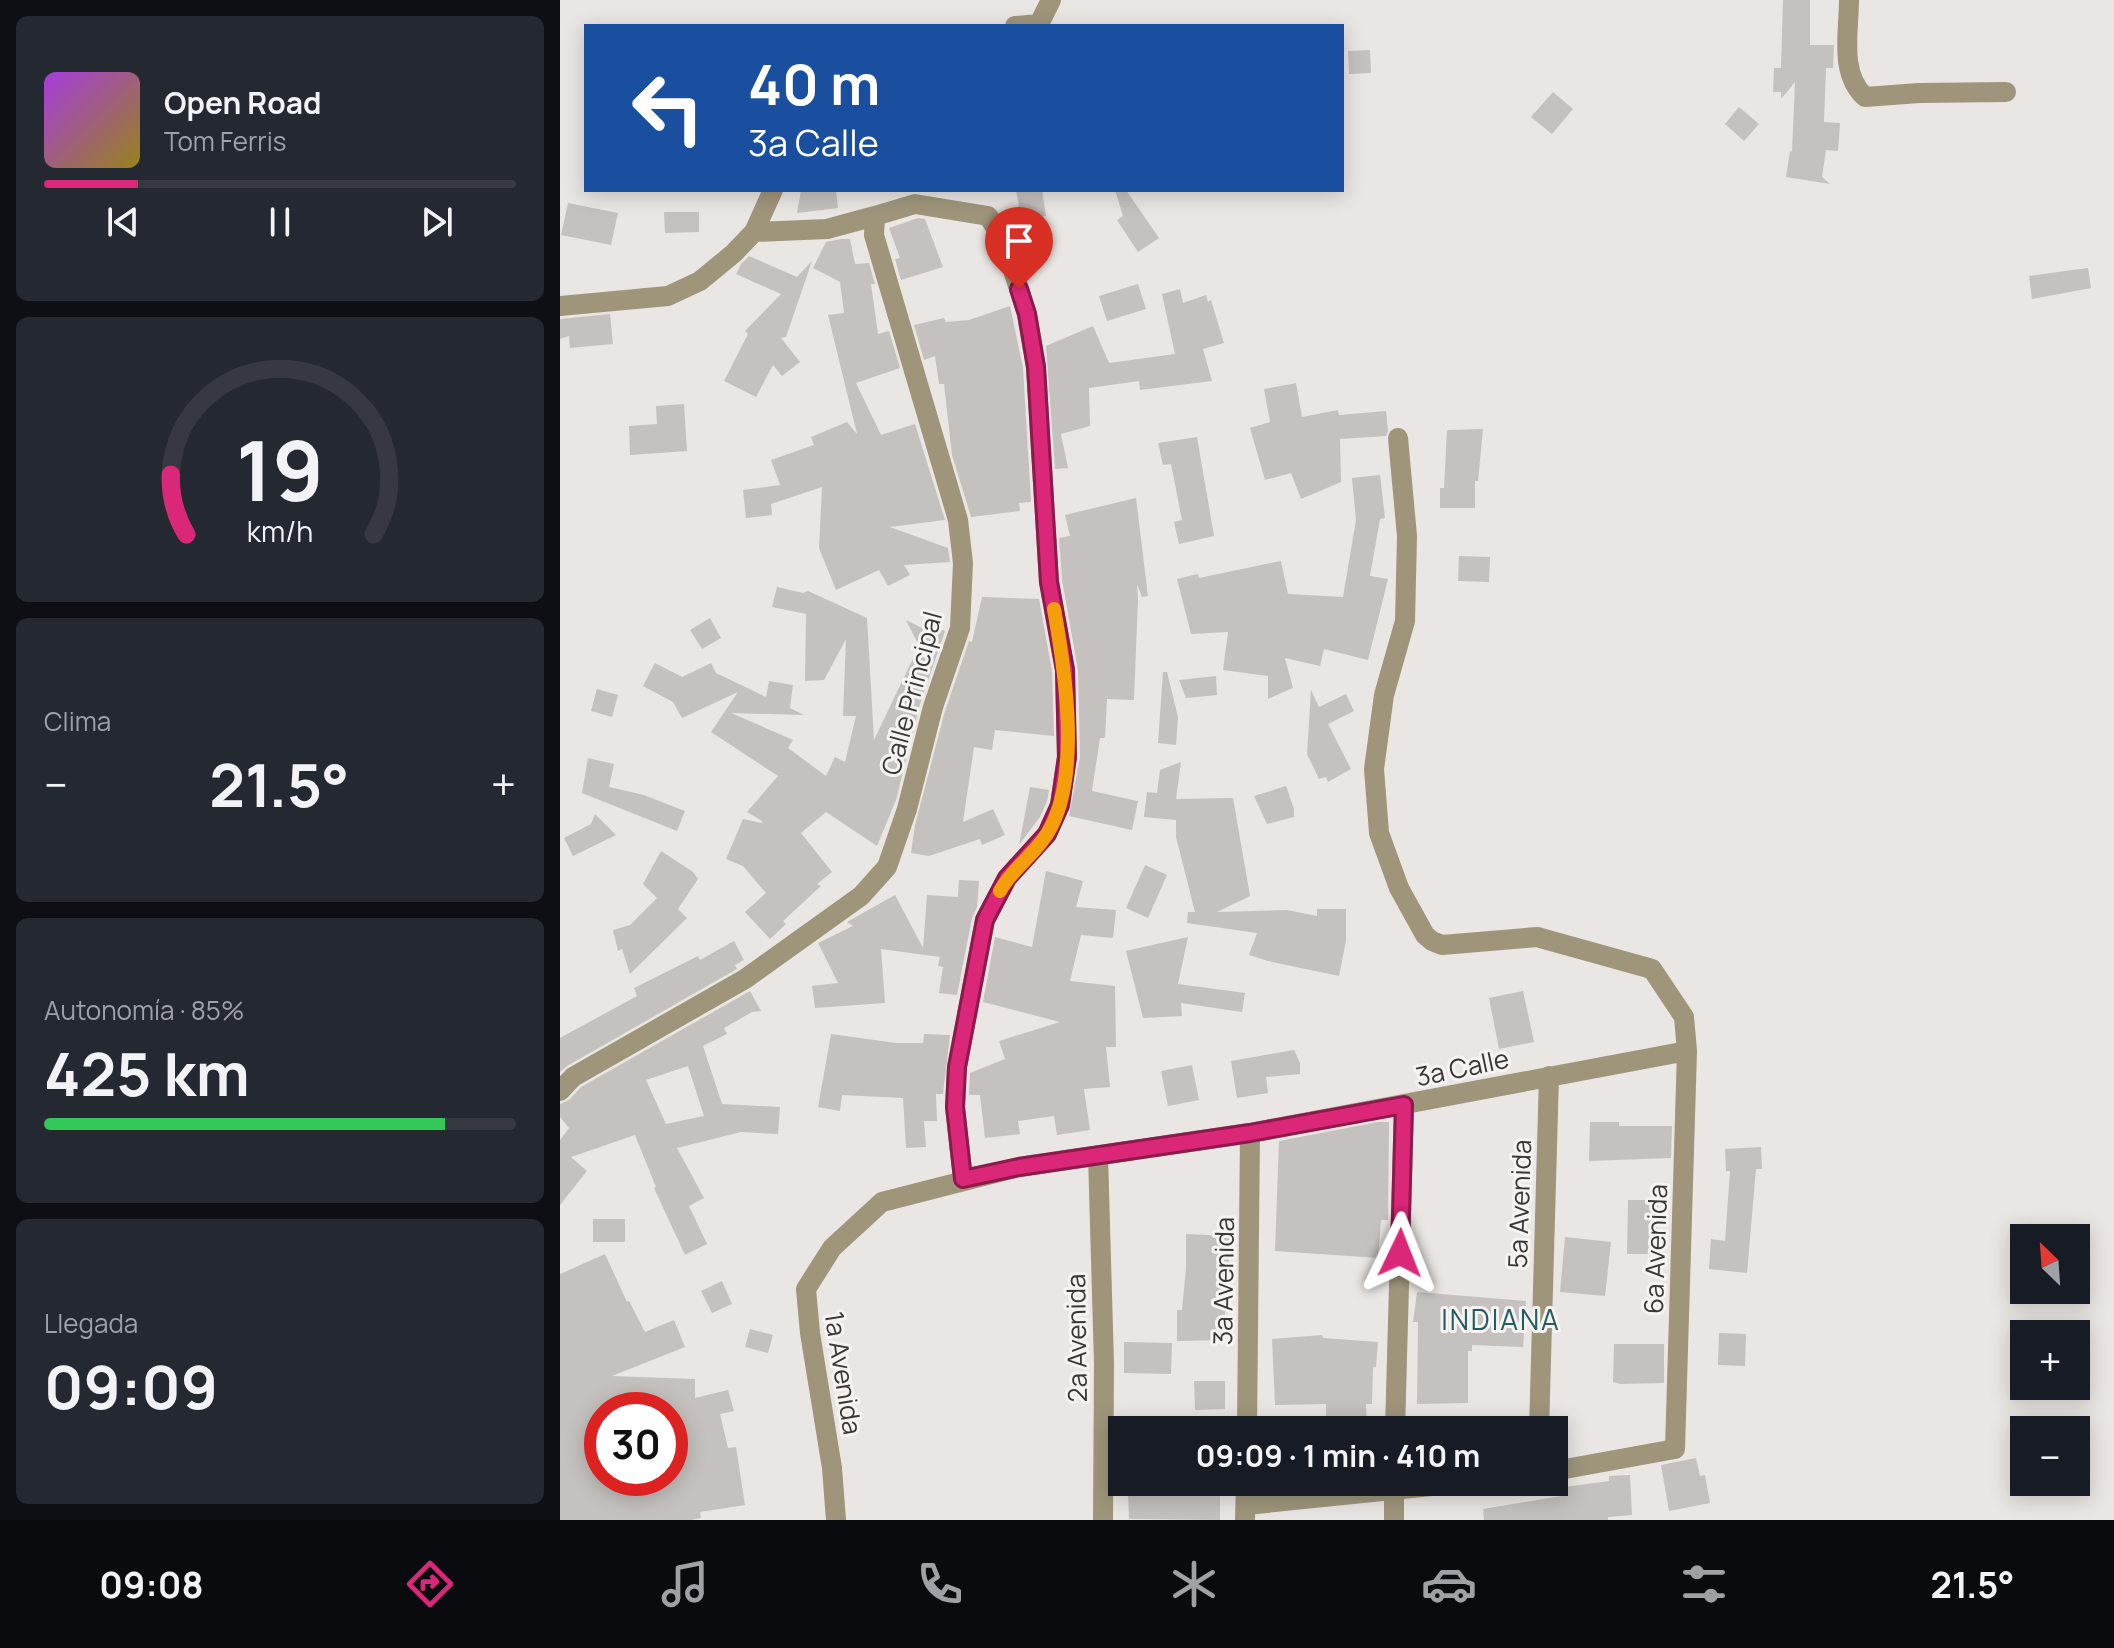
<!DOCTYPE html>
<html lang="es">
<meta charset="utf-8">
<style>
:root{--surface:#171b24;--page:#242831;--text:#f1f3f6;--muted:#9ea1a6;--line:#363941;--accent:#db2777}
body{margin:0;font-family:Manrope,sans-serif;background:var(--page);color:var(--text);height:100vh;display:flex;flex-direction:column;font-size:30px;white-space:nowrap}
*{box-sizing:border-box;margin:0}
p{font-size:26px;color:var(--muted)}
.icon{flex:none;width:44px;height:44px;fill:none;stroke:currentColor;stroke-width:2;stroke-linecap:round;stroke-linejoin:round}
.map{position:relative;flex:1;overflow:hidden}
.details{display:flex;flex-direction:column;gap:16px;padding:16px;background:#0d0f14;width:560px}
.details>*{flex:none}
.hud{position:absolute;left:24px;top:24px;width:760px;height:168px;border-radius:0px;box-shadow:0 4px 20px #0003;background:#1a4fa0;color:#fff;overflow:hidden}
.needle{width:52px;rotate:335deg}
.buttons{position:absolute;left:1450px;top:1224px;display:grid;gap:16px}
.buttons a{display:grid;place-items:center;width:80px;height:80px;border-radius:0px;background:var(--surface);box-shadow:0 4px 20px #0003;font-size:40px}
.speed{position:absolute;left:24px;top:1392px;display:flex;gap:16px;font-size:40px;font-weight:700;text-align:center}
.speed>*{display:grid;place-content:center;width:104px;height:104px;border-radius:50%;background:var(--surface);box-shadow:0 4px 20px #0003;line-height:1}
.speed .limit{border:12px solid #d22;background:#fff;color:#111}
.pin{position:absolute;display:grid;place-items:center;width:68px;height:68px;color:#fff;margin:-82px -34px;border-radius:50% 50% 50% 0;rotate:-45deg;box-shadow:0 0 8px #0007}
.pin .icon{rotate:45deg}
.me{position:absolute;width:88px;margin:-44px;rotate:2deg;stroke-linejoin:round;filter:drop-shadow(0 0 6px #0008)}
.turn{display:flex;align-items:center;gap:28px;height:168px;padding:0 32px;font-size:36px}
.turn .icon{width:104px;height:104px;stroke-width:2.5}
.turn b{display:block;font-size:56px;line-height:68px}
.big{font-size:60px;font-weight:700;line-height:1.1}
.details .card{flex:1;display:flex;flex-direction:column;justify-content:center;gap:12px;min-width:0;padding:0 28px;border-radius:12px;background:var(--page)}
.details .dial{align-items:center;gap:0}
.dial svg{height:208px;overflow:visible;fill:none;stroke:var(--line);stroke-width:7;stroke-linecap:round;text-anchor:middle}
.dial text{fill:var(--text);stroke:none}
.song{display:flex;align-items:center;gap:24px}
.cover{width:96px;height:96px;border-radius:12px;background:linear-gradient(135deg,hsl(280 70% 55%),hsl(50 70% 35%))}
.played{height:8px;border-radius:4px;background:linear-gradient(90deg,var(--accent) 20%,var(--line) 20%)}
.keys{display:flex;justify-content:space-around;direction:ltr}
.heat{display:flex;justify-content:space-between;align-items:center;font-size:44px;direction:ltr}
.charge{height:12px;border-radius:6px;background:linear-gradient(90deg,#34c759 85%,var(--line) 0)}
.trip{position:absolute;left:548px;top:1416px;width:460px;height:80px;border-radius:0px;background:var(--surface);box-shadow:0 4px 20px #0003;font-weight:700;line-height:80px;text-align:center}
.tabs{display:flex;height:128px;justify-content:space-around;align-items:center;background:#090b0e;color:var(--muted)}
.tabs .icon{width:56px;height:56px}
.tabs .active{color:var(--accent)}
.tabs b{font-size:36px;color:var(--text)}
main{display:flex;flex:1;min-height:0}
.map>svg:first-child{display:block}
.building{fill:#c4c1be;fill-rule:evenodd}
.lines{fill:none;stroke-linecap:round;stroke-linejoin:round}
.minor{stroke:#9e957b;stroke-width:20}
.route-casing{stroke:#8e194d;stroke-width:20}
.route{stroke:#db2777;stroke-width:14}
.slow{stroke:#f59e0b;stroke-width:14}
.labels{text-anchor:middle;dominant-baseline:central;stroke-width:6;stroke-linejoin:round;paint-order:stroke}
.street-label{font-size:26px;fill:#393736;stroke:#f7f3f0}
.neighbourhood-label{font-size:28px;letter-spacing:2px;fill:#235d63;stroke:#f7f3f0}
</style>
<main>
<section class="details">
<div class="card">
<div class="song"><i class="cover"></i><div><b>Open Road</b><p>Tom Ferris</p></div></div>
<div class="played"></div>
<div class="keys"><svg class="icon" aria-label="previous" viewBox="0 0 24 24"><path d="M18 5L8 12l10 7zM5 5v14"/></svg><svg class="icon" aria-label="pause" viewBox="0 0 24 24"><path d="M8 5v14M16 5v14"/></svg><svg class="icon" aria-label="next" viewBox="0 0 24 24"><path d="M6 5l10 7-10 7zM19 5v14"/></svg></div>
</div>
<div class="card dial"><svg viewBox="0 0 100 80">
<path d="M14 69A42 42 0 1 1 86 69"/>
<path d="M14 69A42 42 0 0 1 8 46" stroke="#db2777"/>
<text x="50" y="56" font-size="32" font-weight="700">19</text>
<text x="50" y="72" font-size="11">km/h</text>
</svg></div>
<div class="card"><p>Clima</p>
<div class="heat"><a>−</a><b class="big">21.5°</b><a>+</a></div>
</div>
<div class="card"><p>Autonomía · 85%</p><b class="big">425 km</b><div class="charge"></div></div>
<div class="card"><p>Llegada</p><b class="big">09:09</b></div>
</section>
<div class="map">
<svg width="1554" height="1520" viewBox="0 0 1554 1520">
<rect width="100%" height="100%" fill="#eae6e3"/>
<path class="building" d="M1223,0H1250V45H1274L1273,68H1266L1264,122L1280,123L1278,151L1266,150L1262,177L1270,184L1226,177L1230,151L1232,152L1235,82L1221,99V92H1213L1214,68H1221Z
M810,50L811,73L789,74L788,51Z
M993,92L1013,109L992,134L971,117Z
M1179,107L1199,124L1184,141L1165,124Z
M241,190H276L278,208L237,213Z
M456,190H482L486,216L461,219Z
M555,190H566L599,238L578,252L557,220L563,216Z
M8,203L58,213L51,245L1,235Z
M104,212H139V232L105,233Z
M358,218L365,219L383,267L341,280L335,259L340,258L329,228Z
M281,239H290L295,264L309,263L315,284H311L318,334L329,331L340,368L296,383L321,435L355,424L385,520L330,527L388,548L390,562L344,565L350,575L328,586L319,570L276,590L259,548L262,487L211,504L212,515L186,518L183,490L220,485L211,460L254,445L251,437L287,422L297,434L268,315L284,313L280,282L253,268L266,242Z
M189,256L237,277L252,261L226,337L221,338L240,362L222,376L213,365L196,397L164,381L188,334L185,331L221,294L176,274L181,264Z
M1528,268L1531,288L1472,299L1469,276Z
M578,284L586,309L547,321L539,296Z
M620,289L623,303L646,295L648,302L651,300L664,343L643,349L652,381L580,390L579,381L529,388L530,426L501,434L508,468L495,469L486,346L533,326L549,363L615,354L602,294Z
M450,306L463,368L471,502L459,503L460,511L411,517L392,455L384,384H379L375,356L364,360L354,325L384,318L386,322L409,320Z
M50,314L53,344L10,348L9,336L0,339V319Z
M736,383L742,417L778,410L779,415L826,411L828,431L826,436L780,439L781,482L741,499L731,473L705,480L690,428L710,422L704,389Z
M124,404L127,451L70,455L69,426L97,424L96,406Z
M923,429L918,481H915V508H880V488H884L887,430Z
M637,437L654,536L619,544L614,522L622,520L611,464L603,465L598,443Z
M820,475L825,518L820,519L810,576L828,579L808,660L764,649L760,666L725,658L733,688L708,699V676L663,670L668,632L631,634L617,579L638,574L639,578L721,561L728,594L783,597L796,520L792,478Z
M576,498L588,596L582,597L577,584L578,599L574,700L547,699L545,738H540L532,791L578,801L572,830L509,816L520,757L518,670L502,580L499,538L510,536L505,515Z
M899,556L930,557L929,582L898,581Z
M217,587L243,593L248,591L307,618L314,740L359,646L346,620L362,628L364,622L385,631L360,704L336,800L317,846L266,812L241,833L272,872L257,884L261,886L223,921L226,924L210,939L185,912L206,893L183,866L166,859L183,819L202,823V821L187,812L218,776L151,732L178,692L122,718L113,702L83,686L95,663L122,677L151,663L156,673L206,697L209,681L233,685L230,708L244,715L171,713L233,740L228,748L266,776L275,757L285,762L296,716H283L286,639L264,680L245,681L246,614L212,607Z
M422,597L479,599L492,671L494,736L435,730L432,750L414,747L403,822L433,809L445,835L422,845L420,839L369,856L351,853L355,825L385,711L409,641L412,642Z
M150,618L161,638L142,649L130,630Z
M603,672H607L618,717L616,745L598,743Z
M656,676L657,695L626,698L619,680Z
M37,689L58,695L52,717L31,711Z
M751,690L759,707L786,694L794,711L768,724L791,769L768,782L766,777L759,779L747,754Z
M28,758L54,764L49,787L84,795L125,811L117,831L22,793Z
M621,762L616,799L673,798L690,896L657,912L727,910L757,916V909H786V941L779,976L708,961L689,955L697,933L627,923L628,912H635L616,837V820L584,817L587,792L597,793L600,770Z
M726,786L734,809V817L707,824L694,796Z
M470,787L489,790L487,801L480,817L459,845Z
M35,814L56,835L13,856L4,838L31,824Z
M101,851L133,872L138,879L118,909L127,918L70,974L62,949L58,951L53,930L70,925L97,898L83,884Z
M585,865L607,875L588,918L566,908Z
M486,871L523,881L516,907L556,910L553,938L521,935L510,981L555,986L556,1047H546L550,1087L524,1089L530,1130L497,1135L494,1116L458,1121L460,1134L425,1138L420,1095H409L410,1073L445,1059L439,1041L500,1022L423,1002L435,937L472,947Z
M399,880L419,881L417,907L412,918L397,995L379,993L383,967L378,966L380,957L321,949L325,1003L255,1008L252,986L278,983L258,943L293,926L287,922L335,895L363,948L367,895L398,897Z
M628,937L618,984L685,993L682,1012L621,1003L622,1016L583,1018L566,951Z
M174,941L184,960L175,965L177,969L7,1066L0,1072V1038L77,996L74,988L138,956L140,960Z
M190,991L201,1011L192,1012L164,1028L167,1034L143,1046L162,1104L220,1107L218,1134L181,1132L117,1148L144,1198L129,1206L147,1244L125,1255L94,1188L96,1187L75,1135L11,1157L27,1171L0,1205V1140L9,1128L0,1117V1104L9,1100L21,1087ZM128,1066L144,1116L106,1124L86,1080Z
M963,991L974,1042L939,1049L929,998Z
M271,1034L336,1043H363L364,1034L390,1035L383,1094H376L377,1121H364L366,1147L346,1148L343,1098L282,1095L280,1111L258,1107Z
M734,1050L740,1063V1074L706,1077L708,1093L677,1098L671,1061Z
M632,1065L639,1100L608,1106L601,1071Z
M818,1122H829L828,1220H821L818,1258L715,1251L719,1141Z
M1030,1122H1059V1126H1112L1111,1158L1029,1161Z
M1201,1147L1202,1169H1196L1187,1273L1149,1269L1151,1239L1165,1241L1170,1171H1166L1165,1149Z
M1068,1200H1098L1097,1236H1101V1254H1067Z
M33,1219H65V1242H33Z
M626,1234L672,1236L665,1297V1340L617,1341V1310H622L626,1268Z
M1005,1237L1051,1242L1045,1296L1000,1292Z
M45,1254L67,1302L69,1301L85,1332L114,1320L125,1347L52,1376L135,1379V1398L168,1390L174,1411L160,1414L168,1448L176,1447L185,1505L140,1512L141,1518L130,1520H0V1274ZM42,1410H110V1478H42Z
M162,1281L172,1304L152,1313L141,1291Z
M857,1292L966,1301L963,1347L912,1345V1351H908V1403L857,1404L858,1322H853Z
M190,1329L213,1335L208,1353L185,1347Z
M1159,1333L1186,1334L1185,1366L1158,1365Z
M762,1335L763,1338L818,1342L816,1367H813L812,1404H806L807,1430H766V1404L715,1405L712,1339Z
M564,1342L612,1343L611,1374L564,1373Z
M1054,1344H1104V1383L1061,1384L1053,1382Z
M634,1381H665V1409L635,1410Z
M1136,1458L1140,1476L1145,1475L1150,1503L1109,1511L1101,1465Z
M1070,1475L1072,1515L1048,1517V1520H924L923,1509L1007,1495L1005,1487L1049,1481V1476Z
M623,1491H660V1520L569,1519L568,1492Z"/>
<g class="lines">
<path class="minor" d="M1289,0C1289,32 1279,73 1305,97L1359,93L1446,92
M455,26L479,24L491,0
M315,216L355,204L428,216L443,239L467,314L476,367L489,582L505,670L507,757L500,805L487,834L447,878L425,920L397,1067L395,1107L403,1179
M0,306L108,296L140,281L174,253L194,232L213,190
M838,438L847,536L845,621L824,695L814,769L819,833L839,888L865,935L872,941L882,945L977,937L1092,969L1124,1017L1127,1051L1115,1449L994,1471
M0,1091L13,1077L185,979L301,896L327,867L347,809L373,707L400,628L403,563L398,520L314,235L315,216L267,229L194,232
M538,1155L544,1364L543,1520
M687,1430L690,1133
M835,1430L844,1105
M979,1430L989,1076
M834,1482V1520
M686,1505L911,1482
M276,1520L272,1468L250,1333L246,1289L272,1248L322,1202L459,1167L690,1133L1127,1051
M685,1520L686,1482"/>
</g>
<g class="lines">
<g class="route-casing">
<path id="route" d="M459,289L467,314L476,367L489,582L505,670L507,757L500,805L487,834L447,878L425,920L397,1067L395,1107L403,1179L459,1167L690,1133L844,1105L840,1253"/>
</g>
<use href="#route" class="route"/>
<path class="slow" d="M440,891C452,869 474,855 487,834C522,779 505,670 494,609"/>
</g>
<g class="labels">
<g class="street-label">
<text transform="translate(351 693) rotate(-75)">Calle Principal</text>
<text transform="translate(902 1067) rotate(-12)">3a Calle</text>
<text transform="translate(959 1204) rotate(-88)">5a Avenida</text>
<text transform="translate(1095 1249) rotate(-88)">6a Avenida</text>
<text transform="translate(663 1281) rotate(-89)">3a Avenida</text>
<text transform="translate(516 1338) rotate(-91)">2a Avenida</text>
<text transform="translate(284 1373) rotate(81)">1a Avenida</text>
</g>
<g class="neighbourhood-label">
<text x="941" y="1319">INDIANA</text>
</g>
</g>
</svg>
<div class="buttons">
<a><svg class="needle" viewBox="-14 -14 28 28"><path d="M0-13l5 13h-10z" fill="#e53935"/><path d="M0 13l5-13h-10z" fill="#9ea1a6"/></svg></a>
<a>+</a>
<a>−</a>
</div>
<div class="speed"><div class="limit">30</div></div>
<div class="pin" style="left:459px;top:289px;background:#d93025"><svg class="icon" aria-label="arrive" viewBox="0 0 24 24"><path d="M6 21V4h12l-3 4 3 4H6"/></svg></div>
<svg class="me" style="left:840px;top:1253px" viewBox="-20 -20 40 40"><path d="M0-17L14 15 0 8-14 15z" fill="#db2777" stroke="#fff" stroke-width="4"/></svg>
<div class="trip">09:09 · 1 min · 410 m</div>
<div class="hud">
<div class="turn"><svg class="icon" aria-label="left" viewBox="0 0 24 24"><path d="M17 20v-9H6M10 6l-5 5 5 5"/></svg><div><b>40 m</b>3a Calle</div></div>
</div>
</div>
</main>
<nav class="tabs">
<b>09:08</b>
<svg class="icon active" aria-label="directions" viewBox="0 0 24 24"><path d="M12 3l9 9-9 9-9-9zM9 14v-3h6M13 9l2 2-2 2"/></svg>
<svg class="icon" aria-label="music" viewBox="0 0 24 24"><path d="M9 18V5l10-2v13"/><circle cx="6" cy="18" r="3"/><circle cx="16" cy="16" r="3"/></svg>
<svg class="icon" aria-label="phone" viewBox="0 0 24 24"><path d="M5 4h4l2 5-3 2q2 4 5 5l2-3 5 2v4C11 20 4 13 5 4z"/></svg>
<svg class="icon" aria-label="climate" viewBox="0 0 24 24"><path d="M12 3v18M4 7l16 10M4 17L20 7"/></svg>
<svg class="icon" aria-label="car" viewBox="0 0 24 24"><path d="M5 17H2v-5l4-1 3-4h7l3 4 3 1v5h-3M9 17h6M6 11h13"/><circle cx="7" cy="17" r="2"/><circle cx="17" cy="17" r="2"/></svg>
<svg class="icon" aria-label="filters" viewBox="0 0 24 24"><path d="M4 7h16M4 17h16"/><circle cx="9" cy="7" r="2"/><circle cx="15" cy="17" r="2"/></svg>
<b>21.5°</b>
</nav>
